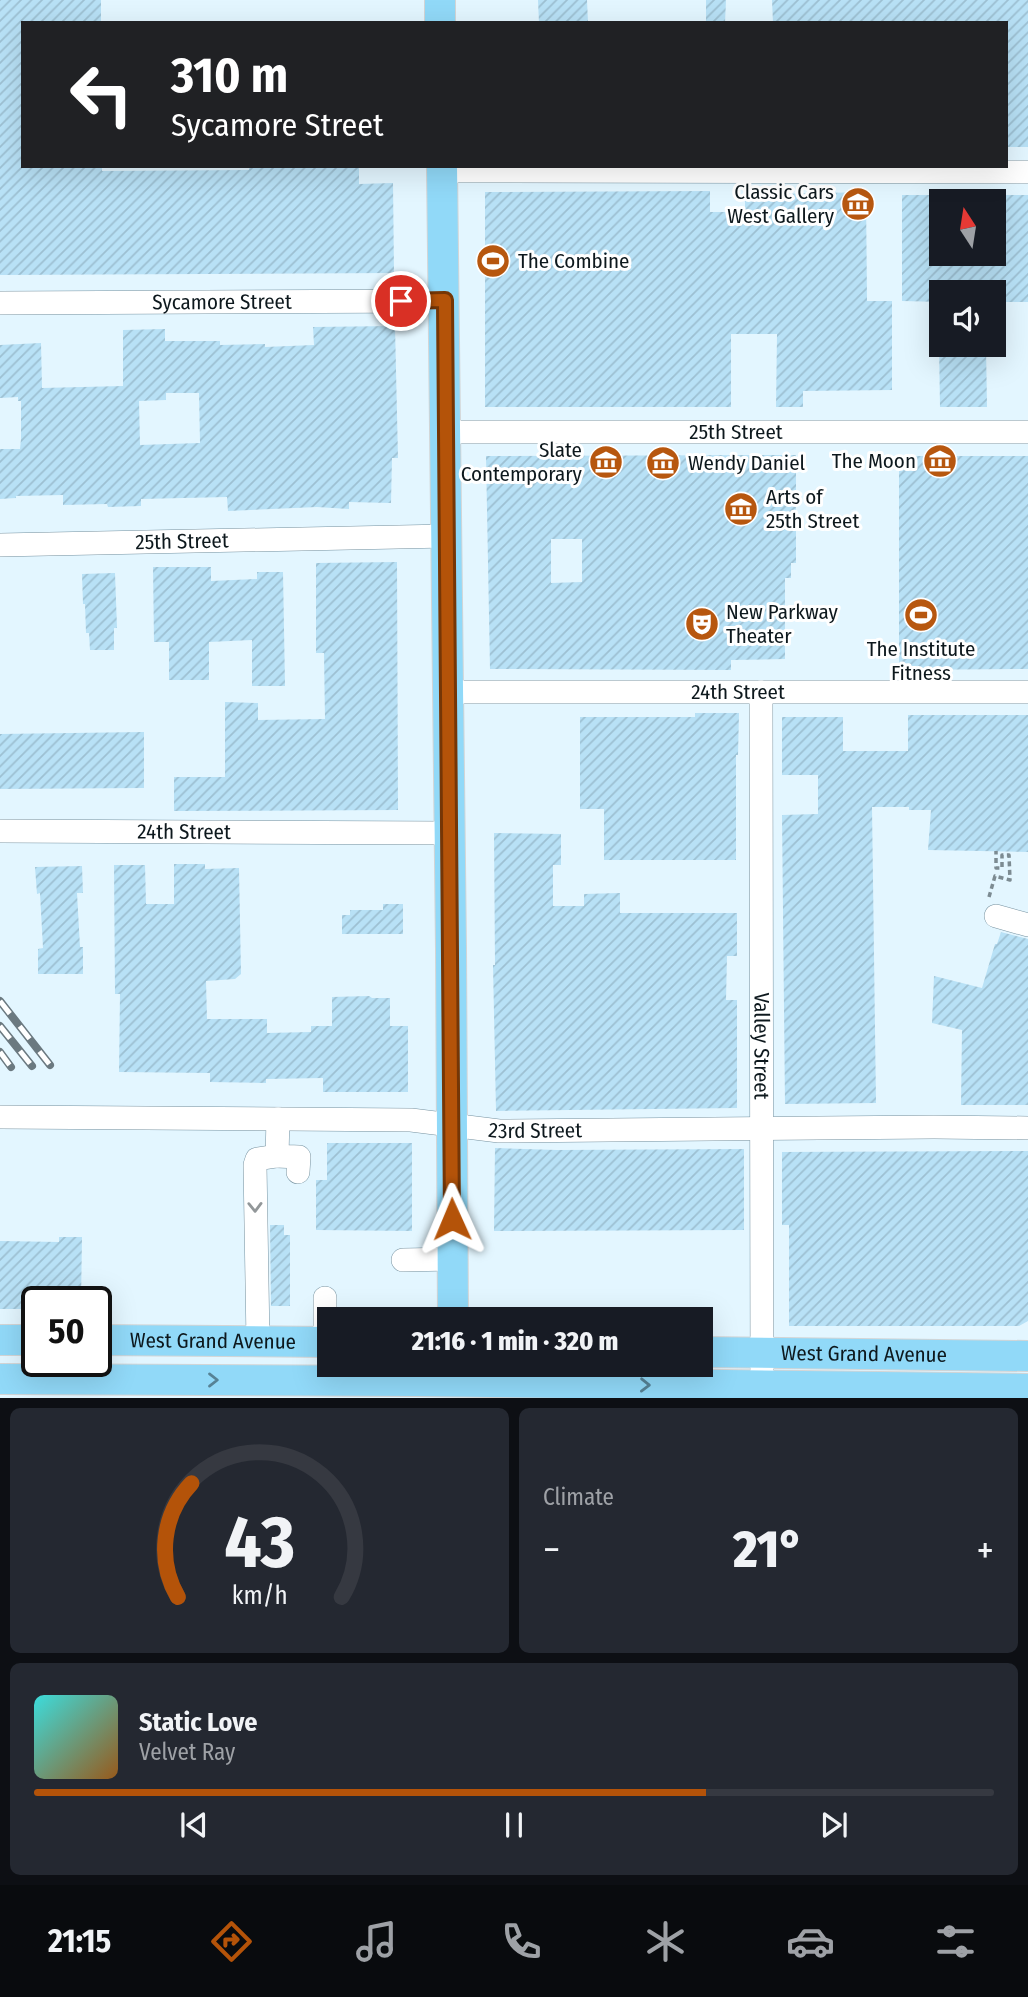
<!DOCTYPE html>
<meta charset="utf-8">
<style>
:root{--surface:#171b24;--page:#242831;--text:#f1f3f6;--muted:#9ea1a6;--line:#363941;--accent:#b45309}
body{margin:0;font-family:"Fira Sans Condensed",sans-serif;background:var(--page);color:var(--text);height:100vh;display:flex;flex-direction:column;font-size:26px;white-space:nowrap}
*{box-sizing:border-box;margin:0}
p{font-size:23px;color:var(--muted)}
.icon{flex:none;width:38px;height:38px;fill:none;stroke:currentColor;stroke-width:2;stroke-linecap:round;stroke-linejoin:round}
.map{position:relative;height:1398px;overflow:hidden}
.panel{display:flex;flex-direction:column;gap:10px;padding:10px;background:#0d0f14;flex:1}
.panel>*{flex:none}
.guide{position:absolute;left:21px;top:21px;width:987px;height:147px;border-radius:0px;box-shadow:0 7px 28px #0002;background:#202124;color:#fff;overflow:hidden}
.needle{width:46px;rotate:348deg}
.fabs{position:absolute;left:929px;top:189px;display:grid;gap:14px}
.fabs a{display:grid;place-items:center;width:77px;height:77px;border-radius:0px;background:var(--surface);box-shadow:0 7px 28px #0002;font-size:35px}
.speed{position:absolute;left:21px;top:1286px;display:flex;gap:14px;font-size:35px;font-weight:700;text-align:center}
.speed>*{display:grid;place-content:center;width:91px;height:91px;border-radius:50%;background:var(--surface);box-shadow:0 7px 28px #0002;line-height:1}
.speed .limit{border:4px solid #111;border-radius:10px;background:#fff;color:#111}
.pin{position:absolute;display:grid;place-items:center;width:60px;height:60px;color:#fff;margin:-30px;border:4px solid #fff;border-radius:50%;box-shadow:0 2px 7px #0007}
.me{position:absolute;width:77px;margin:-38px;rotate:359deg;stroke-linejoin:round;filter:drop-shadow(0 0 5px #0008)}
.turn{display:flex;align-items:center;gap:24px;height:147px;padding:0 35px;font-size:32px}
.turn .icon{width:91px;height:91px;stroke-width:2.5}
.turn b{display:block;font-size:49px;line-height:60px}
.big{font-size:52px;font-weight:800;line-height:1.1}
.panel .card{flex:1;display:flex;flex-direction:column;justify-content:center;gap:10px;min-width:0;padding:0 24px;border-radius:10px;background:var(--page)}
.panel .dial{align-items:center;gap:0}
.dial svg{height:182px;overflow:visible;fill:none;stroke:var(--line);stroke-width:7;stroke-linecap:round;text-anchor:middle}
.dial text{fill:var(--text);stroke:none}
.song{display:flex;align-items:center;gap:21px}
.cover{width:84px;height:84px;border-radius:10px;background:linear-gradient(135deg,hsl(180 70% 55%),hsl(30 70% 35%))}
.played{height:7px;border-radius:4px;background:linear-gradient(90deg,var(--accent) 70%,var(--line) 70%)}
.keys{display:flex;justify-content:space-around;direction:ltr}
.heat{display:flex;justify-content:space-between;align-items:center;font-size:38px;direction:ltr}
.panel .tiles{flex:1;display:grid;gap:10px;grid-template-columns:1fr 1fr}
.card:last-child{grid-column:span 2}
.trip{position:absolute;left:317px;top:1307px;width:396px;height:70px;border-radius:0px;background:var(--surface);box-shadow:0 7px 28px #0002;font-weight:800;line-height:70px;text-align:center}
.menu{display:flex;height:112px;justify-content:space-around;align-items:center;background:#090b0e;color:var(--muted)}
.menu .icon{width:49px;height:49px}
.menu .selected{color:var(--accent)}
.menu b{font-size:32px;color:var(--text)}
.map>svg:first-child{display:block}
.building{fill:url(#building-hatch);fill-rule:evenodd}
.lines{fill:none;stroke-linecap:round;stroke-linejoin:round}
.minor-casing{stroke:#7692a0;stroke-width:24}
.major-casing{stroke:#d3d5d6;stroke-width:32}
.path{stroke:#7c8b92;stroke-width:3.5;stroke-dasharray:5 3.5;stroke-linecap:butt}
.minor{stroke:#fff;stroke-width:23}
.major{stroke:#91d9f8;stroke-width:30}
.rail-casing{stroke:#6b7980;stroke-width:8}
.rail{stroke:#fff;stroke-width:5;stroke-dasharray:16;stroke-linecap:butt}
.oneway{stroke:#929799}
.oneway2{stroke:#568295}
.route-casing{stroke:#753606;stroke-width:18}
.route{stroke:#b45309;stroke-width:12}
.labels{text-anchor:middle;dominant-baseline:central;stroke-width:6;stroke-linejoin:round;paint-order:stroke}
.poi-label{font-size:21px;fill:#0d181d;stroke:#fff;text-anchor:start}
.street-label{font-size:21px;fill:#0d181d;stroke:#fff}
</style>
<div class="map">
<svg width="1028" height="1399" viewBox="0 0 1028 1399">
<defs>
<pattern id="building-hatch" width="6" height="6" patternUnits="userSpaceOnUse" patternTransform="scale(1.75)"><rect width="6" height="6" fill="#b8e1f6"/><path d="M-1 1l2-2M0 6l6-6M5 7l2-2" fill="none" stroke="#9dc0d2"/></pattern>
</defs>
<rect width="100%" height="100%" fill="#e3f6ff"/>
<path class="building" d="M0,0H101V23H23V166H102V171L249,170V166H359V184L393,183L394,273L0,275Z
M538,0H587L588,23H539Z
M706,0H726L725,23H706Z
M772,0H1028V147H1006V23H773Z
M710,191V212H745V195L866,192L867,301H892V390L803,391V407H776L777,334H731V407H485V192Z
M902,195H942V254H994V195H1028V302H994V292H942V302L902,301Z
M395,326L398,458H392L391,503L349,502V509L317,507L228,511L227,497L141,499V506L108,507L107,504L63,505V495L16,496V498L0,499V449H20L21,439V401H18V397L0,398V345L41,343L42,388L123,386V330L165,329V341H220V345L265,344V347L314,345L313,327ZM166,393H199L200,443L140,445L139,401L166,400Z
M939,345H986L987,407H940Z
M796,455V563H791V578H785V659L731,660V670L490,669L486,456ZM551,539H582V582L551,583Z
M899,456H1028V669L899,670Z
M397,562L398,810L174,811V777H225V702L258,703V720L325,719L324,653H316V563Z
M153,567H211V581L257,579V572H283L285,686H252V640L209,642V680H169V642H154Z
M115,573L117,628H114V650H90L89,633H86L85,604H83L82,574Z
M695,713H739L738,755H736V860H604V809H580V717H695Z
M908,715H1028V852L928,850L931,810H909V807H872L876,1103L785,1104L782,815L818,814V775H782V717H843V751H908Z
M144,732V788L0,789V734Z
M494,833L561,834V865H553V906H584V894L620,893V913H737V956H727L726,1000H737V1108L496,1111L493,965H495Z
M174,864H205V869L239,868L241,974L235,979L206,981L207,1019H267V1033L311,1032V1026H332V997L369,996L372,998H390V1026H408V1092H323V1078L266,1079V1083L210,1082V1073L119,1072L120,994H115L114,865H145L146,904H174Z
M82,866L83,893H77L80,947H83V974H38V949L43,948L40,893L37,894L35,867Z
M383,904H403V934H342V915H350V910H383Z
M1001,932L1028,939V1105H961L962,1030L932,1023L934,976L982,988L995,944H997Z
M327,1143H412V1231L316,1230V1180H327Z
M495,1148L557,1150L744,1149V1230L494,1231Z
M1028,1151V1321L1019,1326H789V1225H782V1152Z
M270,1225H284V1235H290V1306H271Z
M59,1237H82L81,1302H37V1309H0V1241L59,1242Z"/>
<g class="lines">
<g class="minor-casing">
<g id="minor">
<path d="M442,171L1028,172"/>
<path id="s1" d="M0,303L445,301"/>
<path id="s2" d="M446,432H1028"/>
<path id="s3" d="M0,545L447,536"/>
<path id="s4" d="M449,692H1028"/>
<path id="s5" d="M761,692L762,1399"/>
<path id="s6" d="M0,831L450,833"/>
<path d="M996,916L1028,925"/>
<path id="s7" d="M0,1117L411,1120L499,1131L934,1127L1028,1128"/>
<path d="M278,1119L277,1156L299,1157L298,1172"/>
<path d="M403,1260L452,1259"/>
<path d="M258,1341L255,1165L257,1159L277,1156"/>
<path d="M325,1342V1298"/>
</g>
</g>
<g class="major-casing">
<g id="major">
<path d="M440,0V23"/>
<path d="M442,166L451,949L453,1320"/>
<path d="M0,1340H37"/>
<path id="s8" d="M96,1340L329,1342"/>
<path id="s9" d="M700,1352L1028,1356"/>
<path d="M0,1379L416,1381L1028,1389"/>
</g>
</g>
<path class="path" d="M989,897L995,876L1010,880L1009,855H1002V868H996V851"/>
<use href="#minor" class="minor"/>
<use href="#major" class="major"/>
<g class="rail-casing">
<path id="rail" d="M0,1001L50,1065
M0,1026L32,1066
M0,1052L11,1067"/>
</g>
<use href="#rail" class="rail"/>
</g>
<defs><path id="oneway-chevron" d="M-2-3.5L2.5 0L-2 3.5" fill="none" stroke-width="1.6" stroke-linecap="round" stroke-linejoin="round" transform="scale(1.75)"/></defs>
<use class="oneway" href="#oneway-chevron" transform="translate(255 1207) rotate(89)"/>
<g class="oneway2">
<use href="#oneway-chevron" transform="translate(213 1380)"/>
<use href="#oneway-chevron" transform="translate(645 1385) rotate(1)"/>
</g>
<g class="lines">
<g class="route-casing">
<path id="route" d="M401,301L445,300L452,1219"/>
</g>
<use href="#route" class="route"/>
</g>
<defs>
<g id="museum-disc" transform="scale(1.75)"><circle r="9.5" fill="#b7570f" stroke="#fff"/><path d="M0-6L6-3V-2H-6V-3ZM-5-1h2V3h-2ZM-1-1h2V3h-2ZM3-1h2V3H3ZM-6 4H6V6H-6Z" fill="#fff"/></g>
<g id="stadium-disc" transform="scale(1.75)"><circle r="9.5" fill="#b7570f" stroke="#fff"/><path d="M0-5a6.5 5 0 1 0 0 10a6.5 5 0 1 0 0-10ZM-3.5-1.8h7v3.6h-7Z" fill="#fff"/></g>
<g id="theatre-disc" transform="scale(1.75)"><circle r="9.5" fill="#b7570f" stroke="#fff"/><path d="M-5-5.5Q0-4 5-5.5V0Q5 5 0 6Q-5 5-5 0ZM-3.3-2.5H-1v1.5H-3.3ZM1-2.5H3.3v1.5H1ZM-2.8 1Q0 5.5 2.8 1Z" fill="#fff"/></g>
</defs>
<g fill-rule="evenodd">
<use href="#museum-disc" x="858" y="204"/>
<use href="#stadium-disc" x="493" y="261"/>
<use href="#museum-disc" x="940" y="461"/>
<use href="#museum-disc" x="606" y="462"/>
<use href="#museum-disc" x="663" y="463"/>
<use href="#museum-disc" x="741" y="509"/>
<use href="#stadium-disc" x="921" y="615"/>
<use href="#theatre-disc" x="702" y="624"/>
</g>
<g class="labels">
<g class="poi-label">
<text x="834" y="192" text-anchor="end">Classic Cars<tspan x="834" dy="24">West Gallery</tspan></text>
<text x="518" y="261">The Combine</text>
<text x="582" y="450" text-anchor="end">Slate<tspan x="582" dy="24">Contemporary</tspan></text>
<text x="916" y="461" text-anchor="end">The Moon</text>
<text x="688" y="463">Wendy Daniel</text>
<text x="766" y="497">Arts of<tspan x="766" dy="24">25th Street</tspan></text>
<text x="726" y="612">New Parkway<tspan x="726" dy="24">Theater</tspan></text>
<text x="921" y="649" text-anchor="middle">The Institute<tspan x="921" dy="24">Fitness</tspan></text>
</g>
<g class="street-label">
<text stroke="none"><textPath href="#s1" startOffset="222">Sycamore Street</textPath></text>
<text stroke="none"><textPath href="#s2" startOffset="290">25th Street</textPath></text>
<text stroke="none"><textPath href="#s3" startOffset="182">25th Street</textPath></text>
<text stroke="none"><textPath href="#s4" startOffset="289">24th Street</textPath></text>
<text stroke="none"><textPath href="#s6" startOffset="184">24th Street</textPath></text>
<text stroke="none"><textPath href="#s5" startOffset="354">Valley Street</textPath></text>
<text stroke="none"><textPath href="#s7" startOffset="536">23rd Street</textPath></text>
<text stroke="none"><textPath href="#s8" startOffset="117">West Grand Avenue</textPath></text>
<text stroke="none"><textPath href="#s9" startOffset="164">West Grand Avenue</textPath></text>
</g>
</g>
</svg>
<div class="fabs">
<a><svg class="needle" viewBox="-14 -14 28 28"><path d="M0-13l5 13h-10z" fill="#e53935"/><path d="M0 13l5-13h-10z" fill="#9ea1a6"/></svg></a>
<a><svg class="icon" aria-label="sound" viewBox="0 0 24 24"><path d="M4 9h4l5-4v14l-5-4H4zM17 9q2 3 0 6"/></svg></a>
</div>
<div class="speed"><div class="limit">50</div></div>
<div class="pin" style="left:401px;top:301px;background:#d93025"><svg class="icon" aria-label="arrive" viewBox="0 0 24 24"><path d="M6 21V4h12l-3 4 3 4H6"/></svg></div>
<svg class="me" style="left:452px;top:1219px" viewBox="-20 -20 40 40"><path d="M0-17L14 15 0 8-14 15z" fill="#b45309" stroke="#fff" stroke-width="4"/></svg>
<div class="trip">21:16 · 1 min · 320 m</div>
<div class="guide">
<div class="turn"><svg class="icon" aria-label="left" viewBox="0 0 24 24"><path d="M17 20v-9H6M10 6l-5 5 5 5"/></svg><div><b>310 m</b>Sycamore Street</div></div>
</div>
</div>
<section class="panel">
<div class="tiles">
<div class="card dial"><svg viewBox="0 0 100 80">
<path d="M14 69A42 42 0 1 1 86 69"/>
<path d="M14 69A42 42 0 0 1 20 19" stroke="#b45309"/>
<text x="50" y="56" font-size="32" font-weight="700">43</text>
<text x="50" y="72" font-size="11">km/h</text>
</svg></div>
<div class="card"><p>Climate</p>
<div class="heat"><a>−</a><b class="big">21°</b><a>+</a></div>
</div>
<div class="card">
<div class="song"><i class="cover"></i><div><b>Static Love</b><p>Velvet Ray</p></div></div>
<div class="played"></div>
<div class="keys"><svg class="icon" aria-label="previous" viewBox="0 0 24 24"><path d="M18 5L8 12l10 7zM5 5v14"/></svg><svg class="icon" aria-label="pause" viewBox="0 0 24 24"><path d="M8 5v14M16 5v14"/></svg><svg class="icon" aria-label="next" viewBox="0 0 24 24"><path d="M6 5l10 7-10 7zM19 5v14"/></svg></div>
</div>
</div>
</section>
<nav class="menu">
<b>21:15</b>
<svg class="icon selected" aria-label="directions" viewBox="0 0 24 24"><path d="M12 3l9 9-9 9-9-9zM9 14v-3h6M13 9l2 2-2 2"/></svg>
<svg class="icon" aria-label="music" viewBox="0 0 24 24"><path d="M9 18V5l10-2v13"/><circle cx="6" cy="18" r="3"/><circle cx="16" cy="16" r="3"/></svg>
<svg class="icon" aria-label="phone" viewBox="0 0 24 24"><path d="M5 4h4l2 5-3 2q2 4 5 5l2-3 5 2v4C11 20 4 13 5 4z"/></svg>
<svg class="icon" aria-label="climate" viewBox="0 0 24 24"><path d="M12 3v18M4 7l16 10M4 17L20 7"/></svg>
<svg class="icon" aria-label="car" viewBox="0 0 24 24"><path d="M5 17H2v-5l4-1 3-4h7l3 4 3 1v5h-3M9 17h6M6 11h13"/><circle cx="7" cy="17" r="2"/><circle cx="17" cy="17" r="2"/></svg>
<svg class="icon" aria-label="filters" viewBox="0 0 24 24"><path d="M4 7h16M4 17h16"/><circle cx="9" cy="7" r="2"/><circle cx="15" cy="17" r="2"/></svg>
</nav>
